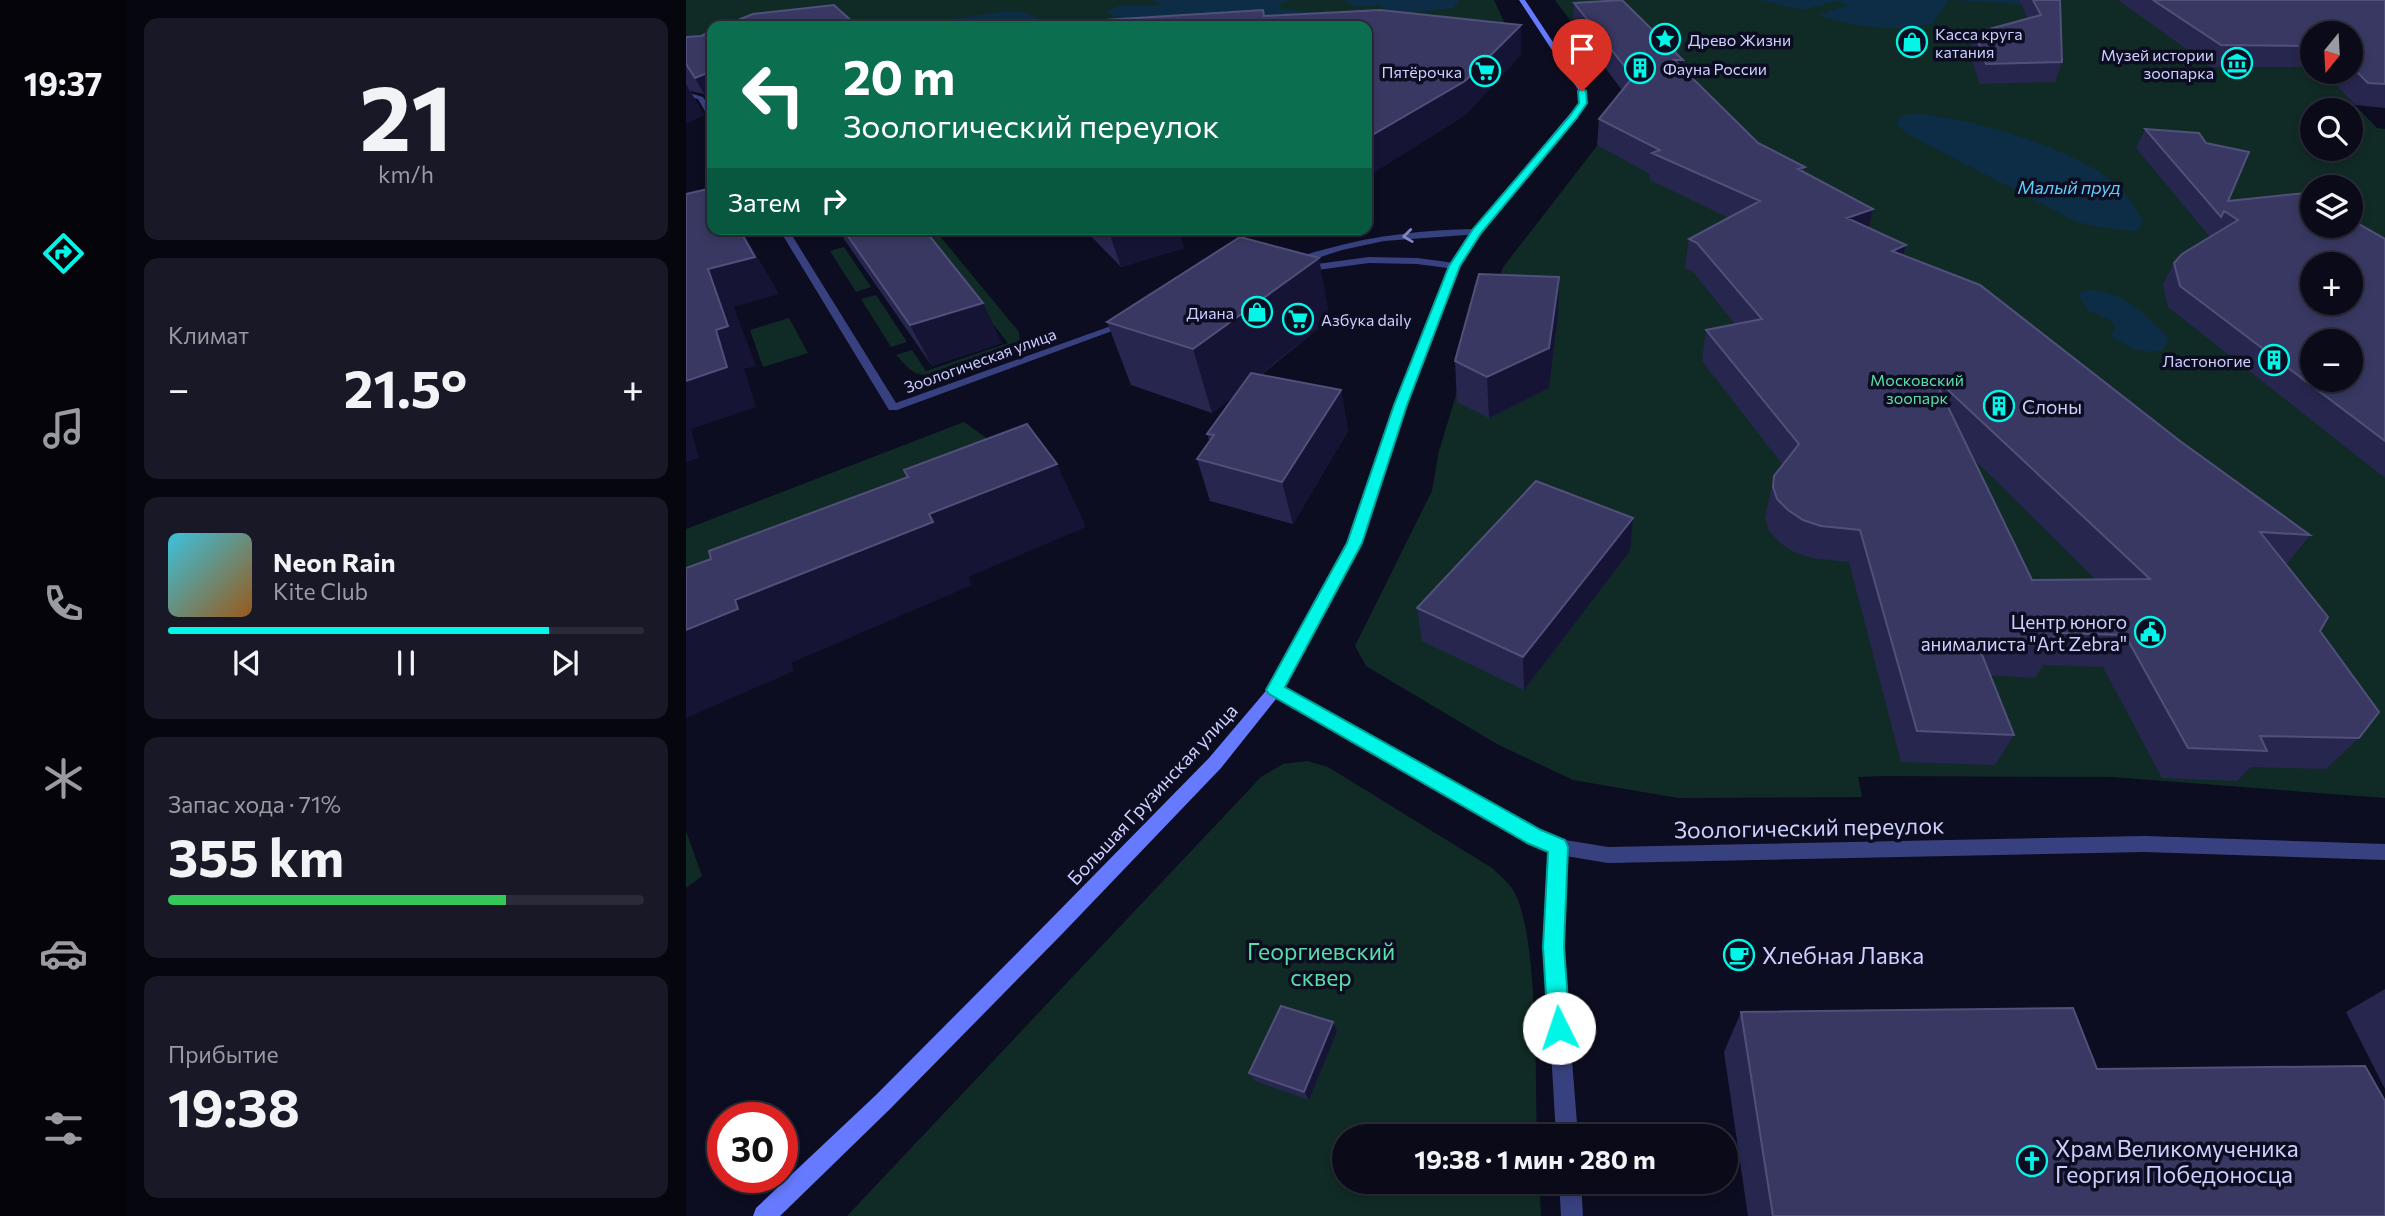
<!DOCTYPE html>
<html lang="ru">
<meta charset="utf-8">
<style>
:root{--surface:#0a0a19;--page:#181826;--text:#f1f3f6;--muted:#999aa2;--line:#2a2b38;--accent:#02f6e7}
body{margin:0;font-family:Commissioner,sans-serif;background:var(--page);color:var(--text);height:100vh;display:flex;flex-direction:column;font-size:26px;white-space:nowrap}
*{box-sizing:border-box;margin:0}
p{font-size:23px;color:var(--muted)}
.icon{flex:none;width:38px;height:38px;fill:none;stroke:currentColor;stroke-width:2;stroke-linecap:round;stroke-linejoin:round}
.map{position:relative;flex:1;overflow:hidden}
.drawer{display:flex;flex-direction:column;gap:18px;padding:18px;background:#06060e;width:560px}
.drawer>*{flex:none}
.banner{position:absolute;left:21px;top:21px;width:665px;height:214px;border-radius:14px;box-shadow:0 4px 10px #0003,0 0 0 2px var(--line);background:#0b6e4f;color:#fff;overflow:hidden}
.needle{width:46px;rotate:198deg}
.tools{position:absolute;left:1614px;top:21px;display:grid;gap:14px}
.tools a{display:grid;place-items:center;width:63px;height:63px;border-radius:50%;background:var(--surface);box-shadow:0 4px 10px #0003,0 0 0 2px var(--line);font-size:35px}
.speed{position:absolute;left:21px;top:1102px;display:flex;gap:14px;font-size:35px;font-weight:700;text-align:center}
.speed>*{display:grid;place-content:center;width:91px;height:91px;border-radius:50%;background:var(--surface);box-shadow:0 4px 10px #0003,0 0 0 2px var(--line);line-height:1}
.speed .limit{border:10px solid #d22;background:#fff;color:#111}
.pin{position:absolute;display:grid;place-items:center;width:60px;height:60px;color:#fff;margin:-72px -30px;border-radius:50% 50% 50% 0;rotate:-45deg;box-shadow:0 0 7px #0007}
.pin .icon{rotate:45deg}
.me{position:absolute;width:77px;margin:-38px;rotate:356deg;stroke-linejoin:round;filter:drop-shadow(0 0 5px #0008)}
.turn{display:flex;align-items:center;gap:24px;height:147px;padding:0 21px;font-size:32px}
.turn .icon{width:91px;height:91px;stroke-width:2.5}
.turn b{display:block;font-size:49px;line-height:60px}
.then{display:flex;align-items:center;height:66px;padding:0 21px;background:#0003;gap:14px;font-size:26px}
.big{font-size:52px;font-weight:700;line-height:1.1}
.drawer .card{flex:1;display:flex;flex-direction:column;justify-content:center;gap:10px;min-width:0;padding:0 24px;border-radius:14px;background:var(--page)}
.drawer .dial{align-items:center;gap:0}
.dial b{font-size:91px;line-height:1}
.song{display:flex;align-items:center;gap:21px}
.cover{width:84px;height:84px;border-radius:10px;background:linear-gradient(135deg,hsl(190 70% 55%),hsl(30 70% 35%))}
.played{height:7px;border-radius:4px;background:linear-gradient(90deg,var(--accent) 80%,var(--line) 80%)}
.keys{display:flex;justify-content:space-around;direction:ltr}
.heat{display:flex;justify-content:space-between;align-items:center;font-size:38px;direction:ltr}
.charge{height:10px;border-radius:5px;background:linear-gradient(90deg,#34c759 71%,var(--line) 0)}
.trip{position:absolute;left:646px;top:1124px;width:406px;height:70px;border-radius:35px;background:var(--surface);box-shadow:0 4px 10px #0003,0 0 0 2px var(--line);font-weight:700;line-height:70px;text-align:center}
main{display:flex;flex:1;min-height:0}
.tabs{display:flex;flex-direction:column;width:126px;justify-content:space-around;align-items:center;background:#04040a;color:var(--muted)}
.tabs .icon{width:49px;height:49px}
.tabs .current{color:var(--accent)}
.tabs b{font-size:32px;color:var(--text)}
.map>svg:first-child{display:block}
.green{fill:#102b25;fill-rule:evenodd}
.water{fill:#0d2c45}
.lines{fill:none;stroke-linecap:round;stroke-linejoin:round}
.street{fill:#38417f;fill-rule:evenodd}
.secondary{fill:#657afe;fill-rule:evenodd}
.wall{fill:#27264f;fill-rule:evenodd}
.shaded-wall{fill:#151435}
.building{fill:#393862;stroke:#50507b;stroke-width:2;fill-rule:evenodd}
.oneway{stroke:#8288bf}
.route{fill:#02f6e7;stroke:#01a096;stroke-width:2}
.labels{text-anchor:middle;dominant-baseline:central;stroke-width:7;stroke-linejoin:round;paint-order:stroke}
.far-poi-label{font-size:16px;fill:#cdd0ff;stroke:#0d0d21;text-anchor:start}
.far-street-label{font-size:16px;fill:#cdd0ff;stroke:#0d0d21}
.far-park-label{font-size:16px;fill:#5adea8;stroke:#0d0d21}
.far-water-label{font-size:18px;font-style:italic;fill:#5ccdfe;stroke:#0d0d21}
.poi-label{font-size:19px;fill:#cdd0ff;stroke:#0d0d21;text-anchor:start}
.street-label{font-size:19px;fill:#cdd0ff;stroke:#0d0d21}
.near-street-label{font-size:23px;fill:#cdd0ff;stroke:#0d0d21}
.near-park-label{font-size:23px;fill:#5adea8;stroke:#0d0d21}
.near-poi-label{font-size:23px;fill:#cdd0ff;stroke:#0d0d21;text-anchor:start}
</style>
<main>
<nav class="tabs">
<b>19:37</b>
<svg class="icon current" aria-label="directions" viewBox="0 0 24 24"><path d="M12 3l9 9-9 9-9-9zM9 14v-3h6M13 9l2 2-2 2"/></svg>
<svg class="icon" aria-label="music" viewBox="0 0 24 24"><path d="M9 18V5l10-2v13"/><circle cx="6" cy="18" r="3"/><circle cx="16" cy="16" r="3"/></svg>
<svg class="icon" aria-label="phone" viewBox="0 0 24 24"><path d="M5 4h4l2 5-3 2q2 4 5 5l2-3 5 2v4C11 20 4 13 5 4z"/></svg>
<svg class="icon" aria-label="climate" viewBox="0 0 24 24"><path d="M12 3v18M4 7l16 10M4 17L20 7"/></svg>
<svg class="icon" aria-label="car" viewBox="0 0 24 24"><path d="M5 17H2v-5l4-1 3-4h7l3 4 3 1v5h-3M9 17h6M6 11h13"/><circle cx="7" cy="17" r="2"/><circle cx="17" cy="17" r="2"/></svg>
<svg class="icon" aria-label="filters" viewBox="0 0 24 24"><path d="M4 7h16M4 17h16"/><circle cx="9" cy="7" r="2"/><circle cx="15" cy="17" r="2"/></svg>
</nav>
<section class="drawer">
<div class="card dial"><b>21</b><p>km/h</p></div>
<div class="card"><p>Климат</p>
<div class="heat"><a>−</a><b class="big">21.5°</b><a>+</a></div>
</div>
<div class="card">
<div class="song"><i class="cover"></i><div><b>Neon Rain</b><p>Kite Club</p></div></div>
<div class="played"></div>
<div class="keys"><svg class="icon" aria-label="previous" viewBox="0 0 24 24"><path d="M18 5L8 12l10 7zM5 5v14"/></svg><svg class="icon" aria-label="pause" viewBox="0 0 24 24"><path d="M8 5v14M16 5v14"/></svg><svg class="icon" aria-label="next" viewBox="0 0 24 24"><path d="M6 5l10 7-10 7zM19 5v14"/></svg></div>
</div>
<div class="card"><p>Запас хода · 71%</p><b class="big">355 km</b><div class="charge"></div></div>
<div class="card"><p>Прибытие</p><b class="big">19:38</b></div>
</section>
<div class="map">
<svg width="1699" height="1216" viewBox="0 0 1699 1216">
<rect width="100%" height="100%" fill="#0d0d21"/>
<path class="green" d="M0,0H808L819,24L26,26V78L0,81Z
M869,0H1699L1664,72V33H1626V72H1637L1691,128L1699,129V798L1426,777L1196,776L1172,777L1176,797L992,798L887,780L811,744L680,666L669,646L746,491L753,451L795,313L818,266L945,102ZM1626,110H1664V149H1626ZM1626,187H1664V226H1626ZM1626,264H1664V303H1626ZM1626,341H1664V380H1626Z
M232,229H248L333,332L334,344L248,374C229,378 223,369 210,355L226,350L240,371L322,343Z
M158,247L185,287L170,292L144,251Z
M190,295L221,342L205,347L175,299Z
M103,318L122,353L77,367L64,330Z
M278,422L351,474L0,618V529Z
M621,761L642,767L806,868C812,874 820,880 825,887C853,924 849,1083 851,1136H658V1181H853L855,1216H161L575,777L597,764Z
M0,831L16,876L0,888Z"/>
<path class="water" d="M466,0H605L594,4V9L646,13L700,10L693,5L669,7L658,0H773L768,8L732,12L439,20L420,12C435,0 458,8 477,5Z
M1074,0H1359L1346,5L1267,0L1261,1L1247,23C1216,34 1162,26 1132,15L1162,5L1151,1L1116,10Z
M320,11L336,12L374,26H216Z
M1226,114C1282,116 1390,148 1432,186C1442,195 1449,209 1457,220L1453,229L1447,231L1411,227L1391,222L1223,135L1210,124L1215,116Z
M1401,290C1441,291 1456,313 1483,338L1478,349C1459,357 1441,346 1425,336L1430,326L1424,320L1401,310L1392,293Z"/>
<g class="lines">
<path class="street" d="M0,92L17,97L26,111V118H23L12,99L0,96Z
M93,229H102L210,403L439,321L448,323L211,410H203Z
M790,229L793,230V234L698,241L656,250L610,265L605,262C615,255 629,252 640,249C689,235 739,230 790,229Z
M683,257L731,258L769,263L774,266L769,269L731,264L683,263L616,272L611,269L616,266Z
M589,684L854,832L873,839L922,847L1458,836L1699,844V860L1458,852L922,863L880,856L877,947L892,1136H870L859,947L863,851L842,842L584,694L581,690L584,686Z
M873,1181H895L897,1216H875Z"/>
<path class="secondary" d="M833,0H839L894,83L899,91L901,103L794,233L774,266L721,405L675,543L594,694L535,768L377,933L204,1109L94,1216H67L70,1208L190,1095L363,921L523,758L584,686L661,543L709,405L764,266L787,230L893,103V91Z"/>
</g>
<path class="wall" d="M1333,0H1374L1376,62L1369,82L1294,84L1283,52L1289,33L1342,19Z
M1432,0H1699V108L1669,105L1637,72H1664V33H1626V67H1525Z
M888,3L997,60L996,68L1072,143L1119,167L1118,172L1183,228L1220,245L1217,255L1494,441L1624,535L1600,565L1634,631L1673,738L1640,769L1565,767L1551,781L1476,778L1417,667L1357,665L1349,678L1304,675L1328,735L1309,765L1215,762L1163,562L1126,558L1108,552L1094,543L1083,531L1079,519L1081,508L1088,476L1097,465L1016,361L1020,330L1049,324L1007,272L999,268L1003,239L1043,218L964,180V174L911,145L913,119L936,90L887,25ZM1286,457L1410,580H1346Z
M26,31V107L18,94L4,91L18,115L0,123V37L15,36Z
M1459,129L1542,201L1699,239V478L1482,307L1477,284L1488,263L1524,237L1450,148Z
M151,229H238L316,343L246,366Z
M398,229H492L498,248L435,267Z
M872,316L863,388L803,418L771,402L769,361Z
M644,319L575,375L655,390L662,431L607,524L524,501L511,459L524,442L521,434L549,395L526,413L445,385L421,322Z
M944,551L838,690L736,641L731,608Z
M1699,989V1089L1660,1012Z
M1055,1012L1411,1069L1699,1216H1062L1038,1052Z
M651,1031L623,1100L569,1081L563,1073Z"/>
<path class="shaded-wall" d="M835,25V55L780,115L681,177V138Z
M988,60H997L994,84Z
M26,71V107L9,78Z
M0,84L18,115L0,123Z
M1187,209L1180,238L1161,218Z
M53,229H55L93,294L48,307L70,366L58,369L70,407L5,429L13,458L0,462V381L30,330L22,269Z
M422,229H492L498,248L435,267Z
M1220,245L1212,274L1206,251Z
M633,258L644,319L526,413L507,349Z
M873,277L872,316L863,388L803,418L801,377Z
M297,303L316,343L246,366L224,325Z
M655,390L662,431L607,524L596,482Z
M371,464L400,527L282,577L286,585L105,663L108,671L0,718V630L49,600L243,514Z
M947,518L944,551L838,690L837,657Z
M647,1022L651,1031L623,1100L618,1092Z"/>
<path class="building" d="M936,0L997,60H988L1072,143L1119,167L1112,169L1187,209L1161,218L1220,245L1206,251L1294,285L1494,441L1624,535L1574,532L1642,617L1634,631L1693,712L1673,738L1574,736L1581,751L1502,748L1439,635L1368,633L1369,646L1291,642L1328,735L1231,731L1174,530L1135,526L1117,520L1102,510L1091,499L1087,487L1088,476L1113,444L1020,330L1076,319L1011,243L1003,239L1074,201L966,153L974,150L913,119L947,77L888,3ZM1247,376L1464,579L1346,580Z
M1347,0H1374L1376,62L1300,64L1289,33L1355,15Z
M1467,0H1699V84L1682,83L1664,65V33H1626V46L1535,45Z
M148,5L171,26H37L67,14Z
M577,10L578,16L694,10L835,25L779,81L681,138V26H321Z
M299,21V26H249Z
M26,31V71L9,78L0,64V37L15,36Z
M1459,129L1513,133L1520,143L1563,152L1542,201L1620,193L1626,196V226H1664V219L1699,239V441L1494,286L1488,263L1496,254L1552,220L1538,211L1535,217ZM1626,264H1664V303H1626ZM1626,341H1664V380H1626Z
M26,188V229H53L69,257L22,269L42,326L30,330L41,367L0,381V194Z
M157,229H238L297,303L224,325Z
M554,237L633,258L507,349L421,322Z
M793,274L873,277L863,348L801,377L769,361Z
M565,373L655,390L596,482L511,459L528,435L521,434Z
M341,424L371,464L243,514L247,522L49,600L52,609L0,630V568L25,559L23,551L222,477L218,470Z
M850,481L947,518L837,657L731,608Z
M595,1006L647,1022L618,1092L563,1073Z
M1387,1008L1411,1069L1679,1066L1699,1101V1216H1087L1055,1012Z"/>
<defs><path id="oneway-chevron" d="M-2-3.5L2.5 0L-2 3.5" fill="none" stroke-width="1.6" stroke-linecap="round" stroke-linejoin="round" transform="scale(1.75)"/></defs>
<use class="oneway" href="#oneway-chevron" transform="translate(722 236) rotate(173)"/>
<path class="route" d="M896,89L900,91L901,103L890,119L795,233L774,266L721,405L676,543L599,687L855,830L879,840L882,847L878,947L884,1028L881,1036L873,1039L865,1036L862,1028L857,947L862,852L841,843L583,694L580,690L661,543L708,405L763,266L787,229L883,117L893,103L892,91Z"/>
<defs>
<g id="sight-ring" transform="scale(1.575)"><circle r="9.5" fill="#0d0d21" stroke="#02f6e7" stroke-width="1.5"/><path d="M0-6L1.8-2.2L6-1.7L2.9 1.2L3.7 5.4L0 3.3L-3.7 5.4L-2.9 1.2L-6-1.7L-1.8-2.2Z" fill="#02f6e7"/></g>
<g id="shop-ring" transform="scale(1.575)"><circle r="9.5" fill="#0d0d21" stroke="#02f6e7" stroke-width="1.5"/><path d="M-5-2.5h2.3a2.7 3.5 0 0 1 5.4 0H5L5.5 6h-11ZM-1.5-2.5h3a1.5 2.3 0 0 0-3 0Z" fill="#02f6e7"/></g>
<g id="museum-ring" transform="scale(1.575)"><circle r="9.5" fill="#0d0d21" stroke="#02f6e7" stroke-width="1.5"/><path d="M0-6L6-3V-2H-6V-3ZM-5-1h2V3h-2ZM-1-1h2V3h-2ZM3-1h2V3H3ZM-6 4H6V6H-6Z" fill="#02f6e7"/></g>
<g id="building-ring" transform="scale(1.575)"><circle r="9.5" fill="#0d0d21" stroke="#02f6e7" stroke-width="1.5"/><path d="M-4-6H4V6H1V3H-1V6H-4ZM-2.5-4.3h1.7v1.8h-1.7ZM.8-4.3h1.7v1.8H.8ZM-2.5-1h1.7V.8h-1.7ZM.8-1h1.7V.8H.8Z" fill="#02f6e7"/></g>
<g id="supermarket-ring" transform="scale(1.575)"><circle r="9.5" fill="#0d0d21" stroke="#02f6e7" stroke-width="1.5"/><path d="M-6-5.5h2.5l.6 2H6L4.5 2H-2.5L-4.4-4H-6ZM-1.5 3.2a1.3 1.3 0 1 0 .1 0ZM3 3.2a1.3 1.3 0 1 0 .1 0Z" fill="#02f6e7"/></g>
<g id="civic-ring" transform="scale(1.575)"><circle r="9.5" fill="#0d0d21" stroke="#02f6e7" stroke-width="1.5"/><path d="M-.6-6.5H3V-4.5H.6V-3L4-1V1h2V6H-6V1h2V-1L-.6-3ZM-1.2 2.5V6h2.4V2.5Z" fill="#02f6e7"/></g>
<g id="cafe-ring" transform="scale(1.575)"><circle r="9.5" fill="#0d0d21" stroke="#02f6e7" stroke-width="1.5"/><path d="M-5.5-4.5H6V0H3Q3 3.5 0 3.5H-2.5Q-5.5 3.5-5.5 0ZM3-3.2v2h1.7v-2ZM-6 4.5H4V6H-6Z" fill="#02f6e7"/></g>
<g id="church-ring" transform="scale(1.575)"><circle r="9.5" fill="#0d0d21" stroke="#02f6e7" stroke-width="1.5"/><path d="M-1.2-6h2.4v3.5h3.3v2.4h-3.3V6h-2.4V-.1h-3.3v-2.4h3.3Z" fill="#02f6e7"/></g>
</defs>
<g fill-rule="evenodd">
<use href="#sight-ring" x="979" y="39"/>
<use href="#shop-ring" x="1226" y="42"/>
<use href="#museum-ring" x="1551" y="63"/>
<use href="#building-ring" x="954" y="68"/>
<use href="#supermarket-ring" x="799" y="71"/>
<use href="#shop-ring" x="571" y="312"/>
<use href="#supermarket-ring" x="612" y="319"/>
<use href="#building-ring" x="1588" y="360"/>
<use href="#building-ring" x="1313" y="406"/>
<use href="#civic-ring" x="1464" y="632"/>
<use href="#cafe-ring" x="1053" y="955"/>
<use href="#church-ring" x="1346" y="1161"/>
</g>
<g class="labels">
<g class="far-poi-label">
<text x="1249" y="33">Касса круга<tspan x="1249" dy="18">катания</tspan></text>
<text x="1002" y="39">Древо Жизни</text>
<text x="1528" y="54" text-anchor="end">Музей истории<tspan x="1528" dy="18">зоопарка</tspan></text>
<text x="977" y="68">Фауна России</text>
<text x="776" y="71" text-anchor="end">Пятёрочка</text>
<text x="548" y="312" text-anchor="end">Диана</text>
<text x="635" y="319">Азбука daily</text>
<text x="1565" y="360" text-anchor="end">Ластоногие</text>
</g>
<g class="far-street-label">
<text transform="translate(294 360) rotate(-20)">Зоологическая улица</text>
</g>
<g class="far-park-label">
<text x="1231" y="379">Московский<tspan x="1231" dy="18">зоопарк</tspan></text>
</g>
<g class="far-water-label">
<text x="1383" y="187">Малый пруд</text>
</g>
<g class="poi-label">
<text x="1336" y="406">Слоны</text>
<text x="1441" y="621" text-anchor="end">Центр юного<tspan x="1441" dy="22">анималиста "Art Zebra"</tspan></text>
</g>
<g class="street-label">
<text transform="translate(466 794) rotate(-47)">Большая Грузинская улица</text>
</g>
<g class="near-street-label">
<text transform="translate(1123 827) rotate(-1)">Зоологический переулок</text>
</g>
<g class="near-park-label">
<text x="635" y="951">Георгиевский<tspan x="635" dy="26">сквер</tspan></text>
</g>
<g class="near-poi-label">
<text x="1076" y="955">Хлебная Лавка</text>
<text x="1369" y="1148">Храм Великомученика<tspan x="1369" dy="26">Георгия Победоносца</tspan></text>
</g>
</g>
</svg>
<div class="tools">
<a><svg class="needle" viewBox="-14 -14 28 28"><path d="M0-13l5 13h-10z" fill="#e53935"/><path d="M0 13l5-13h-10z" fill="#999aa2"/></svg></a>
<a><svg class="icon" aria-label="search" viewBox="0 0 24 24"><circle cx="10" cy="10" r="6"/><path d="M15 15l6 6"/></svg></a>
<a><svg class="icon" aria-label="layers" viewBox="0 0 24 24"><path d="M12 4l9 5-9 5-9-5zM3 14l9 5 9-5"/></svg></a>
<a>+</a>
<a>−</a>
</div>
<div class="speed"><div class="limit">30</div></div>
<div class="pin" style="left:896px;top:91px;background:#d93025"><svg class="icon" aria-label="arrive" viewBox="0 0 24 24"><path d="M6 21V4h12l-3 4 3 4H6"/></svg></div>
<svg class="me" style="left:873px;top:1028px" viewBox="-20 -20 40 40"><circle r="19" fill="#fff"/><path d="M0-13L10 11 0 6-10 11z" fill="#02f6e7"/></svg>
<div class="trip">19:38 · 1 мин · 280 m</div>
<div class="banner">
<div class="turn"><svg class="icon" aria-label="left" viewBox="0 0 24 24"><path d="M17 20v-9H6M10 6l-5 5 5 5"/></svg><div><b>20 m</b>Зоологический переулок</div></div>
<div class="then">Затем<svg class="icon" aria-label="right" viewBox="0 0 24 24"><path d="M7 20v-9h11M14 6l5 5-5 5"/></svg></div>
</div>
</div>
</main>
